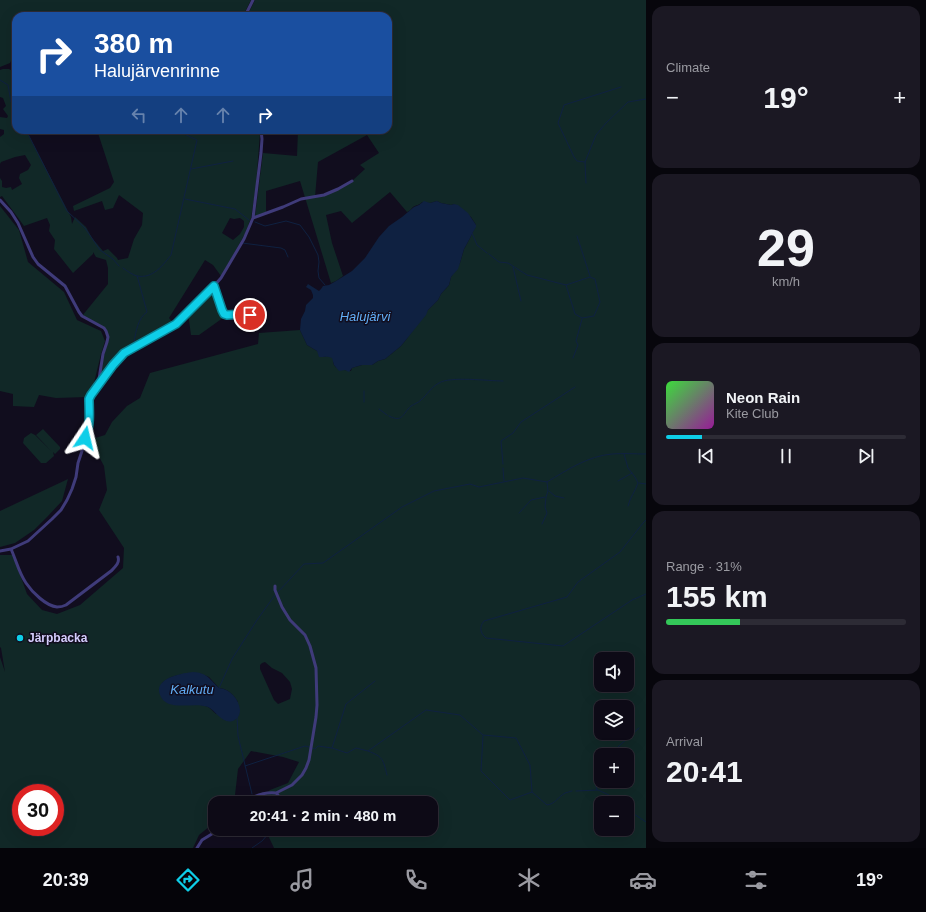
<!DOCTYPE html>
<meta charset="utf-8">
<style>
:root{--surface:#0d0a16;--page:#1b1823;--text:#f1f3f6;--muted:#9a9aa1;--line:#2d2b35;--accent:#0ecee8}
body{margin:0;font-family:Helvetica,sans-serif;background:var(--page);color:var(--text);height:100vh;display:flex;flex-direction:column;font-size:15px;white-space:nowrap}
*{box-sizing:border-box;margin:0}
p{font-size:13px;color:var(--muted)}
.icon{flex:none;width:22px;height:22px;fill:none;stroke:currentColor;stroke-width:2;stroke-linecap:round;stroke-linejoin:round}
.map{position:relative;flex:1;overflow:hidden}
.side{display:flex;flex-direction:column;gap:6px;padding:6px;background:#07060c;width:280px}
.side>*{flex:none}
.banner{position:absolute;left:12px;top:12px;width:380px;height:122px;border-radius:12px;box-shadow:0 4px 16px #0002,0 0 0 1px var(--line);background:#1a4fa0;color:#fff;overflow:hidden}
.fabs{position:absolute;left:594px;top:652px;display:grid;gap:8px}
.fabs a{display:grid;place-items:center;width:40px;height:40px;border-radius:8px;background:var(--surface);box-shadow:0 4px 16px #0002,0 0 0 1px var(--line);font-size:20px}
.speed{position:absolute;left:12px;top:784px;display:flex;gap:8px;font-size:20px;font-weight:700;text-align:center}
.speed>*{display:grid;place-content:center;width:52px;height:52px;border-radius:50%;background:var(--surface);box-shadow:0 4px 16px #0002,0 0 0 1px var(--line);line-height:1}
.speed .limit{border:6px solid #d22;background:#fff;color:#111}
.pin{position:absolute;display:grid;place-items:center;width:34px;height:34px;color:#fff;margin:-17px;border:2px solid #fff;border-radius:50%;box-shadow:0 1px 4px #0007}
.me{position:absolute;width:44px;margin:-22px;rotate:10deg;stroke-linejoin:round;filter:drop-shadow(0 0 3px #0008)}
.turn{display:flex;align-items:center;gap:14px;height:84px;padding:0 16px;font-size:18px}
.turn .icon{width:52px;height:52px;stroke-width:2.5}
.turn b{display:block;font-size:28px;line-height:34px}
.lanes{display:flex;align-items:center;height:38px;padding:0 16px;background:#0003;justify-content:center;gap:20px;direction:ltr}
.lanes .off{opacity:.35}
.big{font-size:30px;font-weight:700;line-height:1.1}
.side .card{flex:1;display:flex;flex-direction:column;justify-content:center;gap:6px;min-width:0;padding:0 14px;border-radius:12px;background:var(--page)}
.side .dial{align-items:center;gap:0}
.dial b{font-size:52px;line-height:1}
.song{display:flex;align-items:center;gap:12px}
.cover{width:48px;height:48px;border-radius:6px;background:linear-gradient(135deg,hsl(120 70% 55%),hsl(300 70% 35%))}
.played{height:4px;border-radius:2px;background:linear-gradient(90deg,var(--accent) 15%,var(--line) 15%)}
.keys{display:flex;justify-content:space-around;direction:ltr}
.heat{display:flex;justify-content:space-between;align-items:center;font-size:22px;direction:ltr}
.charge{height:6px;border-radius:3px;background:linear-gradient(90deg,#34c759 31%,var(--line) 0)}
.trip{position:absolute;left:208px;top:796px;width:230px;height:40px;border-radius:12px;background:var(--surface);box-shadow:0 4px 16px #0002,0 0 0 1px var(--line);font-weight:700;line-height:40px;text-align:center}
.dock{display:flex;height:64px;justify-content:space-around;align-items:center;background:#050409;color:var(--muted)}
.dock .icon{width:28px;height:28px}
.dock .active{color:var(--accent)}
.dock b{font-size:18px;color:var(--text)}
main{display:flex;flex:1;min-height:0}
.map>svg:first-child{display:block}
.green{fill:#112827;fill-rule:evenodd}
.water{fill:#0f2141}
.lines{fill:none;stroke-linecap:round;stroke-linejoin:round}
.stream{stroke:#0f2141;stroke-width:1}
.street{stroke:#3f3b7a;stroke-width:3}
.route-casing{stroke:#098697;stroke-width:10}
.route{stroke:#0ecee8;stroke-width:7}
.poi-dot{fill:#0ecee8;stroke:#110d1e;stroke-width:1.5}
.labels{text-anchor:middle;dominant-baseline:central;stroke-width:3;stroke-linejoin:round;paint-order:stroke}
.poi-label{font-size:12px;font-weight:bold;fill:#d4cdfc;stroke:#110d1e;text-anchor:start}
.water-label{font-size:13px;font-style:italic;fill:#62aef6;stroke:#110d1e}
</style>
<main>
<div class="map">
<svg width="646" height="848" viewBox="0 0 646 848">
<rect width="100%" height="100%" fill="#110d1e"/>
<path class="green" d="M0,0H251L243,16H16V54H14L10,63L0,67Z
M255,0H646V848H274L265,829H431V803H253L252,801L260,798L270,790L288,783L299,762L283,757L251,751L238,769L235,795L231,803H215V822L199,835L193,848H0V657L5,672L1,648L0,647V555H13L27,594L42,610L57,614L80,605L123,568L124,548L99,510L107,490L104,466L96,451L88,449L92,439L105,435L112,422L127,406L140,398L150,373L258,344L259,333L300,330L307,345L317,351L323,357L327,356L333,357C333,360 333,363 334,365C337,370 346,370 351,371L352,368L355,367L362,365H372L378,361L385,359L401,346L405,341L428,310L438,300L441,294L449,285L451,277L460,263L464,249L469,240L476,225L471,217L454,204L451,205L441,203L437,201L430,203L422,202C420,205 416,205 413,207C411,209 410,211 407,212L390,192L352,223L341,211L326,215L332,243L343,276L336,281L331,283L300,181L266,191V212L255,216L263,153L297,156L298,130H388V16H247ZM367,135L379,153L360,165L365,169L352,181L324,195L315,197L318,162ZM601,659H627V685H601ZM265,662L272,668L282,673L290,682L292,689L290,699L278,704L274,700L260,669V665L262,663ZM199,673L209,677L219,688C228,689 233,694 238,702L216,714C213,711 211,709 208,707C200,703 183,705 174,705L162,683C174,673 185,674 199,673ZM601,707H627V733H601ZM601,755H627V781H601ZM21,793H55V827H21ZM601,803H627V829H601Z
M3,69H9L16,73V130H26L71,217L72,224L75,217L86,227L92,238L103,251L108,249L117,258L118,260L128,258L134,239L142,225L143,213L119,195L113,208L105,210L102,201L74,211L73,206L110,188L114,182L97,130H259L260,133L256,186L251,218L245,234L221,276L213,265L205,260L169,318L173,323L150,335L151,338L124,353L97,386L107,342L106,331L82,316L108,284V268L106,260L96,257L93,252V254L73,273L54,249L55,240L49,231L50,225L47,218L24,226L2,196L0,197V178L2,181V187L6,188L11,187L12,190L22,184L19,178L20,174L28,170L31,165L25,155L15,157L1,162L0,164V137L4,134V130L0,129V117L7,118L8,116L3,109L6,106L3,98L0,97V70ZM230,218L234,219L240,218L244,221V227L240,234L233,240L222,233Z
M0,206L19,230L28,262L64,292L77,320L101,331L105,341L101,354L93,387L87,397L56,398L39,395L34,407L13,406V394L0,391Z
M214,286L222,310L227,315L199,335H191L188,313Z
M43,429L60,447V449L55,454L53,452L54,456L46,463H41L23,443L24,438L31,433L35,435L51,451L36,435Z
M68,479L62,501L48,516L34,530L15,543L0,547V511Z"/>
<path class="water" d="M424,201L430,203L437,201L441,203L451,205L454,204L458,205L468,213L476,225V227L473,232L469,240L464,249L460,263L458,269L451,277L449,285L441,294L438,300L428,310L426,315L401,346L385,359L378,361L372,365H362L355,367L352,368L349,372L345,370L339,371L334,365L332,358C328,356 324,357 319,357L317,351L307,345L300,330L301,319L305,311L306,305L313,298V295L311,290L306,287L308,284L319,291L321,289L323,286L329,285L336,281L352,271L365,258L379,237L389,226L402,217L414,207L419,205Z
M193,672C208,673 209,679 219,688C230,689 239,699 240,710C240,713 239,717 236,719C225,728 216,711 208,707C194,701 167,713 160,695C153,678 183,673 193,672Z"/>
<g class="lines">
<path class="stream" d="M0,80L8,85L11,102L16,111
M26,130L67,211L85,228L100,250L113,259L119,266
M585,162L577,161L574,157L558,123L564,105L621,87
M191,169L233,161
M586,183L585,162L596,135L606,123L628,102L646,99
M185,199L235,209L249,220
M255,222L265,226L286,221L300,225L309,237L318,255L319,262L318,271L319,278L325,285
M472,233L477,245L487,253
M577,236L590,276
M242,243L281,248L285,250L288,257
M489,254L499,262L508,263L527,275L566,285L590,277L595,279L600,302L594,316L582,318L575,314L566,285
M513,267L521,301
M123,268C127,271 133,275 137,276C153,279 163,265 171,255L197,140L176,130
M134,342C136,331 138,318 147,312L138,279L137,276
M573,358L578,345L576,341L582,319
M364,391V402
M379,409L387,415
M389,416C403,423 402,414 411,406C414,404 418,403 421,400C427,395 431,387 439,383C450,376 488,381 503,381
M624,454L628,468L635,477L638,483C635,492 630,497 628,506
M503,464L501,441L513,433L521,422L575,387
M503,468L504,481
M618,481L632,473
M639,483L646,484
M549,491L555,496L564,498
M519,513L531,500L545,497
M646,520L643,523L620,552L578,582L567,597L484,621C479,627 480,633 486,638L563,646L632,600L646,594
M542,524L547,513L545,507L546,497L548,491L547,482
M278,592L304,564L323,563L402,507L434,491L470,484L479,487L523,478L547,482C567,470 588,456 612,454C623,453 635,454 646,454
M219,688L232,659L257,620L275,595
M237,716L238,736L252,794
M483,736L481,771L510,800L532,792
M312,748L315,749L318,746L332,748L347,753L356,748L368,751L426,710L460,715L483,735L516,738L530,765L532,792L547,805C555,804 558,797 565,793C567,792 570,792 572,791
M332,748L346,704L375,681
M368,751C384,757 383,760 387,775
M609,755L639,728
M245,766L305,746L309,747
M597,790C594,778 593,775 601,764
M576,791L598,790L609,795L619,803
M255,800L256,803
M627,809L634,814L646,822
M252,848L262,841L269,833L268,829"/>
<path class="street" d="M245,16L253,0
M0,200L11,212L18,223L33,257L38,264L65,286L79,312L82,316L104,328L106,331L108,337L107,342L103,354L98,385
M253,218L283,207L301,199L324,195L338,189L352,181
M214,286L222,310L224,314L227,315L244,314L264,318
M11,549C16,560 19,573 26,583C32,592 46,606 57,607C61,607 64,606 66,605L111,571C115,567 120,563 118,557
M0,551L11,549L28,541L52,519L61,510L67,500L72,489L76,477L78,463L88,433L89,427V399L94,390L113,365L124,353L176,324L214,286L221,278L244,239L253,218L261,153L262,139L261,130
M275,586V590L282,607L290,620L305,635L310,646L316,668L317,705L316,717L309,760L306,768L302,775L292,785L276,793
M244,803C253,796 265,792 276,793L278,795L277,798L275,801L268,799L262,795
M197,848L202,840L220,829"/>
</g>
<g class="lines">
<g class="route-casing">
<path id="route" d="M85,438C91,426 89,412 89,399L91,395L113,365L124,353L176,324L214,286L222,310L224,314L227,315L244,314L250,315"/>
</g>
<use href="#route" class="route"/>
</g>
<circle class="poi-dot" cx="20" cy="638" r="4"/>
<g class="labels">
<g class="poi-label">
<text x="28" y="638">Järpbacka</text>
</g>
<g class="water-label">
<text x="365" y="316">Halujärvi</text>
<text x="192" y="689">Kalkutu</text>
</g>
</g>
</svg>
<div class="fabs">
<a><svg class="icon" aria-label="sound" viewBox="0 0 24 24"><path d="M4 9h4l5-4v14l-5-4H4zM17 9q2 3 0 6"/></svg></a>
<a><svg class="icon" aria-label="layers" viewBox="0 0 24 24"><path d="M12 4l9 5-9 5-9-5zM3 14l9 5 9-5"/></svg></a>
<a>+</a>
<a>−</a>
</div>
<div class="speed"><div class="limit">30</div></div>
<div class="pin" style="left:250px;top:315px;background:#d93025"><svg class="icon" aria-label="arrive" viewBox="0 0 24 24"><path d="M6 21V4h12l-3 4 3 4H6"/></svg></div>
<svg class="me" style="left:85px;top:438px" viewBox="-20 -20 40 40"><path d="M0-17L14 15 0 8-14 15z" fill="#0ecee8" stroke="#fff" stroke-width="4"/></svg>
<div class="trip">20:41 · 2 min · 480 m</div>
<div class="banner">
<div class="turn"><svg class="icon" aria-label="right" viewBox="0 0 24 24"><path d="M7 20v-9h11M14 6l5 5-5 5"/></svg><div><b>380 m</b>Halujärvenrinne</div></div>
<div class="lanes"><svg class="icon off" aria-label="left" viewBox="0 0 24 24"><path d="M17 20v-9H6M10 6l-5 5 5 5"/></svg><svg class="icon off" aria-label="ahead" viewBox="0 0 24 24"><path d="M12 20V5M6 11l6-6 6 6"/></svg><svg class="icon off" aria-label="ahead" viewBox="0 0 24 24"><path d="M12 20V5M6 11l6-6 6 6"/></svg><svg class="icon" aria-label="right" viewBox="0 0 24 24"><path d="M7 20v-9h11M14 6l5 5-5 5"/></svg></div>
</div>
</div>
<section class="side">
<div class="card"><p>Climate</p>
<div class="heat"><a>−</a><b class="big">19°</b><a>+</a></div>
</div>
<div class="card dial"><b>29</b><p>km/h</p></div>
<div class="card">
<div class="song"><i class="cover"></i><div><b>Neon Rain</b><p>Kite Club</p></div></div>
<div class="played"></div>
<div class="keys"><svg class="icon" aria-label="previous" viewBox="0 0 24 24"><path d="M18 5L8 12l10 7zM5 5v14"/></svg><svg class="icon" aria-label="pause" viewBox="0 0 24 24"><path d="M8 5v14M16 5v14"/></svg><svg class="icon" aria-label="next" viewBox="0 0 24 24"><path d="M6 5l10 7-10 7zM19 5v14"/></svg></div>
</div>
<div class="card"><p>Range · 31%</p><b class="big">155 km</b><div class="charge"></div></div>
<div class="card"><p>Arrival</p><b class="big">20:41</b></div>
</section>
</main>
<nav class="dock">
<b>20:39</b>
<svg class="icon active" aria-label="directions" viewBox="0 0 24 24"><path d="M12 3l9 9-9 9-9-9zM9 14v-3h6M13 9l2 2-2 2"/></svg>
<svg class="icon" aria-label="music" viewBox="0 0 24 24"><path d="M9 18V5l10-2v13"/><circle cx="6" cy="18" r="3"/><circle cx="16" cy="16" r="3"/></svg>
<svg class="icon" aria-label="phone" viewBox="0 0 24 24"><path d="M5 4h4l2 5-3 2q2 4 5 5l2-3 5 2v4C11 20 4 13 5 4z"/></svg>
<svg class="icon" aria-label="climate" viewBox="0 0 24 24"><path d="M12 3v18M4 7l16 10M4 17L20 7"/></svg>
<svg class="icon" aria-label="car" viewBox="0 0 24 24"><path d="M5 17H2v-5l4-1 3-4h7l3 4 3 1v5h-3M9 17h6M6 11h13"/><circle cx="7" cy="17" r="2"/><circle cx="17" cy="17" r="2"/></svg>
<svg class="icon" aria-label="filters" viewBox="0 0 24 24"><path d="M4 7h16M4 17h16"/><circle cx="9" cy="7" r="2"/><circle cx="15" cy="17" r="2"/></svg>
<b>19°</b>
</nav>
